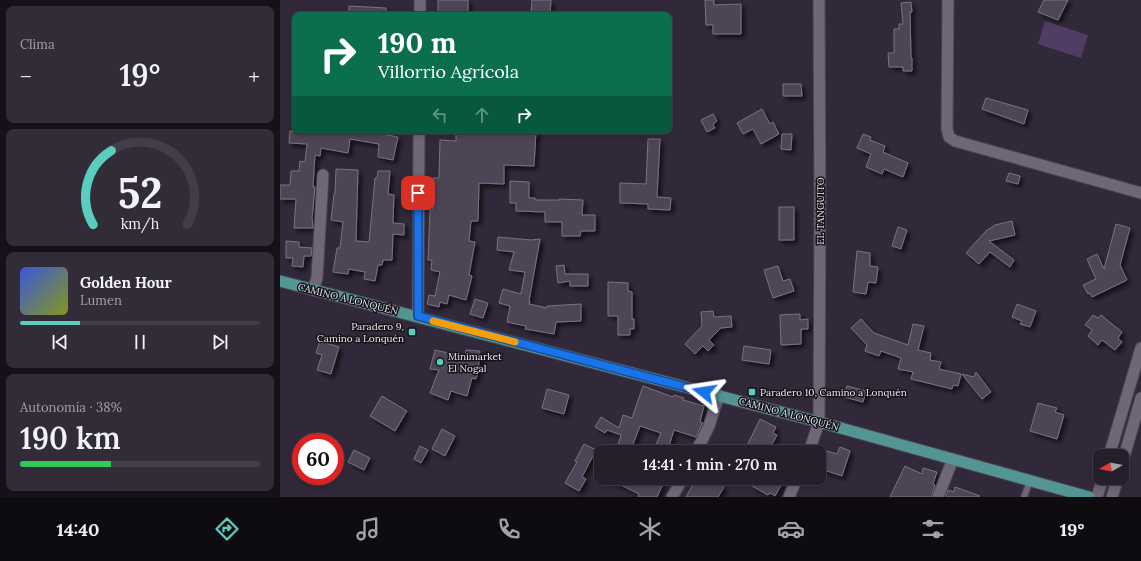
<!DOCTYPE html>
<html lang="es">
<meta charset="utf-8">
<style>
:root{--surface:#251f2b;--page:#312c37;--text:#f1f3f6;--muted:#a3a2a9;--line:#423d47;--accent:#59cebe}
body{margin:0;font-family:Lora,serif;background:var(--page);color:var(--text);height:100vh;display:flex;flex-direction:column;font-size:15px;white-space:nowrap}
*{box-sizing:border-box;margin:0}
p{font-size:13px;color:var(--muted)}
.icon{flex:none;width:22px;height:22px;fill:none;stroke:currentColor;stroke-width:2;stroke-linecap:round;stroke-linejoin:round}
.map{position:relative;flex:1;overflow:hidden}
.panel{display:flex;flex-direction:column;gap:6px;padding:6px;background:#141118;width:280px}
.panel>*{flex:none}
.hud{position:absolute;left:12px;top:12px;width:380px;height:122px;border-radius:8px;box-shadow:0 2px 6px #0003,0 0 0 1px var(--line);background:#0b6e4f;color:#fff;overflow:hidden}
.needle{width:26px;rotate:261deg}
.tools{position:absolute;left:813px;top:449px;display:grid;gap:8px}
.tools a{display:grid;place-items:center;width:36px;height:36px;border-radius:8px;background:var(--surface);box-shadow:0 2px 6px #0003,0 0 0 1px var(--line);font-size:20px}
.speed{position:absolute;left:12px;top:433px;display:flex;gap:8px;font-size:20px;font-weight:700;text-align:center}
.speed>*{display:grid;place-content:center;width:52px;height:52px;border-radius:50%;background:var(--surface);box-shadow:0 2px 6px #0003,0 0 0 1px var(--line);line-height:1}
.speed .limit{border:6px solid #d22;background:#fff;color:#111}
.pin{position:absolute;display:grid;place-items:center;width:34px;height:34px;color:#fff;margin:-17px;border-radius:8px;box-shadow:0 2px 6px #0006}
.me{position:absolute;width:44px;margin:-22px;rotate:285deg;stroke-linejoin:round;filter:drop-shadow(0 0 3px #0008)}
.turn{display:flex;align-items:center;gap:14px;height:84px;padding:0 20px;font-size:18px}
.turn .icon{width:52px;height:52px;stroke-width:2.5}
.turn b{display:block;font-size:28px;line-height:34px}
.lanes{display:flex;align-items:center;height:38px;padding:0 20px;background:#0003;justify-content:center;gap:20px;direction:ltr}
.lanes .off{opacity:.35}
.big{font-size:30px;font-weight:600;line-height:1.1}
.panel .card{flex:1;display:flex;flex-direction:column;justify-content:center;gap:6px;min-width:0;padding:0 14px;border-radius:8px;background:var(--page)}
.panel .dial{align-items:center;gap:0}
.dial svg{height:104px;overflow:visible;fill:none;stroke:var(--line);stroke-width:7;stroke-linecap:round;text-anchor:middle}
.dial text{fill:var(--text);stroke:none}
.song{display:flex;align-items:center;gap:12px}
.cover{width:48px;height:48px;border-radius:6px;background:linear-gradient(135deg,hsl(230 70% 55%),hsl(70 70% 35%))}
.played{height:4px;border-radius:2px;background:linear-gradient(90deg,var(--accent) 25%,var(--line) 25%)}
.keys{display:flex;justify-content:space-around;direction:ltr}
.heat{display:flex;justify-content:space-between;align-items:center;font-size:22px;direction:ltr}
.charge{height:6px;border-radius:3px;background:linear-gradient(90deg,#34c759 38%,var(--line) 0)}
.trip{position:absolute;left:314px;top:445px;width:232px;height:40px;border-radius:8px;background:var(--surface);box-shadow:0 2px 6px #0003,0 0 0 1px var(--line);font-weight:600;line-height:40px;text-align:center}
.tabs{display:flex;height:64px;justify-content:space-around;align-items:center;background:#0f0c11;color:var(--muted)}
.tabs .icon{width:28px;height:28px}
.tabs .active{color:var(--accent)}
.tabs b{font-size:18px;color:var(--text)}
main{display:flex;flex:1;min-height:0}
.map>svg:first-child{display:block}
.green{fill:#513c63}
.building{fill:#4d4455;stroke:#7a7184;filter:url(#shadow)}
.lines{fill:none;stroke-linecap:round;stroke-linejoin:round}
.service-casing{stroke:#4b4452;stroke-width:8}
.minor-casing{stroke:#4b4452;stroke-width:13}
.primary-casing{stroke:#4b4452;stroke-width:13}
.service{stroke:#6f6678;stroke-width:5.5}
.minor{stroke:#6f6678;stroke-width:11}
.primary{stroke:#529593;stroke-width:11}
.route-casing{stroke:#114b97;stroke-width:10}
.route{stroke:#1a73e8;stroke-width:7}
.slow{stroke:#f59e0b;stroke-width:7}
.poi-dot{fill:#59cebe;stroke:#17131a;stroke-width:1.5}
.labels{text-anchor:middle;dominant-baseline:central;stroke-width:3;stroke-linejoin:round;paint-order:stroke}
.street-label{font-size:10px;fill:#ebe6f1;stroke:#17131a}
.poi-label{font-size:10px;fill:#ebe6f1;stroke:#17131a;text-anchor:start}
</style>
<main>
<section class="panel">
<div class="card"><p>Clima</p>
<div class="heat"><a>−</a><b class="big">19°</b><a>+</a></div>
</div>
<div class="card dial"><svg viewBox="0 0 100 80">
<path d="M14 69A42 42 0 1 1 86 69"/>
<path d="M14 69A42 42 0 0 1 28 12" stroke="#59cebe"/>
<text x="50" y="56" font-size="32" font-weight="700">52</text>
<text x="50" y="72" font-size="11">km/h</text>
</svg></div>
<div class="card">
<div class="song"><i class="cover"></i><div><b>Golden Hour</b><p>Lumen</p></div></div>
<div class="played"></div>
<div class="keys"><svg class="icon" aria-label="previous" viewBox="0 0 24 24"><path d="M18 5L8 12l10 7zM5 5v14"/></svg><svg class="icon" aria-label="pause" viewBox="0 0 24 24"><path d="M8 5v14M16 5v14"/></svg><svg class="icon" aria-label="next" viewBox="0 0 24 24"><path d="M6 5l10 7-10 7zM19 5v14"/></svg></div>
</div>
<div class="card"><p>Autonomía · 38%</p><b class="big">190 km</b><div class="charge"></div></div>
</section>
<div class="map">
<svg width="861" height="497" viewBox="0 0 861 497">
<defs>
<filter id="shadow"><feDropShadow dx="3.5" dy="3.5" stdDeviation="2" flood-color="#0009"/></filter>
</defs>
<rect width="100%" height="100%" fill="#312939"/>
<path class="green" d="M765,21L808,35L801,58L758,44Z"/>
<path class="building" d="M158,0H188V15H158Z
M252,0H271L270,15H251Z
M425,0H434V5L461,4V34H433V25H426Z
M764,0H788L778,20L758,12Z
M631,2L632,12H630L631,58H632V71H623V67H609L608,53H614V29H619V24H623L621,3Z
M69,6L106,8V15H69Z
M503,84H521L522,96H503Z
M706,98L748,110L744,124L702,109Z
M482,109L490,124L493,122L499,134L481,144L473,129L463,134L457,123Z
M433,114L437,121L433,124L435,128L427,132L421,120Z
M10,131H85L118,137L113,160L98,157L99,144L70,139L68,153L41,148L40,156L35,155L33,187H35L32,218L33,228H14L16,199H0V185H10L11,171H19L20,161L25,162L27,144L9,143Z
M176,131H256L254,166L224,165V184L199,183L198,221H191L189,241L195,242L189,275L192,276L186,300L169,295L167,304L160,302L159,307L147,304L149,295L155,296L160,272L151,270L152,260H148L150,210H153V178H159L160,140L176,141Z
M502,134H512L511,150L501,149Z
M583,134L591,137L590,140L605,146L603,152L628,163L623,177L604,169L602,174L586,167L591,154L577,148Z
M368,139H380L377,197L391,198L390,210L368,209V204L340,203V183L366,184Z
M56,169L78,170L76,241L89,242L95,178H97L98,171H110L108,194L114,195L113,223L124,224V235L113,234L112,260H103L102,265H98L95,281L84,279L85,272L69,269L68,274L53,272L57,248H60L63,222L51,220L54,194H55Z
M729,173L740,176L738,184L726,181Z
M230,181L249,182V198H255V200H279V199L303,200L302,215H315V231H301L300,236H282V222H265V212L236,211V203H230Z
M499,207H514V240H499Z
M732,221L735,235L709,241L734,260L730,267L710,252L699,264L686,253L706,231L715,225Z
M836,224L850,228L840,265L847,280L812,297L810,293L808,294L803,285L816,279L807,259L817,254L824,269Z
M618,227L627,230L621,249L612,246Z
M218,237L251,240L260,239L249,301H250L249,304L267,308V306L301,304V321L276,322L274,334L245,329L246,326L227,322L230,306L219,303L223,289L241,294L245,272L229,270L234,252L217,250Z
M6,241L19,242V247L32,248L31,256H24L23,267L12,266L13,258H6Z
M577,251L590,253V266L598,267L596,283L588,282L586,294L573,292Z
M284,265L285,274H308V286H290V281L278,283L276,266Z
M498,266L503,281L510,279L514,291L493,298L484,270Z
M328,282L348,283V291L352,292V319H354V329H350V335H338V316H328Z
M195,299L208,303L203,318L190,314Z
M737,304L756,311L750,327L740,324L742,321L732,317Z
M433,311L434,317L451,316L452,327L441,328L429,340L434,345L428,351L423,346L415,354L405,344L422,326L421,312Z
M520,314V320L528,319V329H521V344L501,345L500,315Z
M813,315L818,318L821,315L842,332L838,338L842,342L835,350L822,340L818,345L808,336L812,330L805,325Z
M581,319L594,333L628,345L633,324L644,326L638,350L651,353L650,360L661,362L659,369L681,374L678,386L673,385L672,389L631,379L633,372L618,369L621,358L601,351L599,356L585,351L587,345L571,328Z
M40,341L59,347L51,374L37,370L42,355L36,353Z
M464,346L491,350L489,364L462,360Z
M155,350L185,357L186,350L200,351L198,372L196,379L192,378L187,396L171,391L168,400L150,393L159,370L150,369Z
M696,372L711,392L702,399L682,374L694,377Z
M363,386L393,397L394,395L404,398L403,400L424,406L420,422L423,423L422,424L416,437L394,430L387,452H373L381,433L360,426L350,452H336L341,435L327,430L325,433L315,427L321,417L339,428L343,415L352,418Z
M567,386L586,391L583,402L564,397Z
M267,389L289,395L284,414L262,408Z
M102,396L127,411L115,431L90,416Z
M758,403L777,408L775,412L784,415L777,439L750,431Z
M480,419L496,427L493,433L497,435L488,452H464Z
M162,429L175,436L165,456L152,449Z
M304,444L316,450L302,477L306,479L299,491L285,483L297,462L295,461Z
M140,446L148,450L141,463L134,459Z
M560,447L570,451L562,476L541,469L547,451L557,454Z
M74,450L90,458L84,470L68,462Z
M625,466L642,474L643,468L657,472L653,484L655,485L651,497H610Z
M327,478H378L377,481L383,484L377,497H358L359,494Z
M417,478H441L438,484L444,487L438,497H406Z
M477,478H496L503,482L495,496L490,493L488,495L472,486Z
M675,487L700,496L699,497H666L668,490L674,492Z"/>
<g class="lines">
<g class="service-casing">
<path id="service" d="M744,497L750,481"/>
</g>
<g class="minor-casing">
<path id="minor" d="M668,0L667,129L669,137L675,141L861,193
M140,15V0
M33,290L37,278L43,175
M138,316L139,131
M416,452L429,426L439,395
M529,452L539,422L540,212L539,0
M829,456L861,348
M842,464L861,398
M392,497L403,478
M509,497L517,478
M658,497L673,459
M817,497L823,478
M832,497L838,478"/>
</g>
<g class="primary-casing">
<path id="primary" d="M0,281L539,422L809,497"/>
</g>
<use href="#service" class="service"/>
<use href="#minor" class="minor"/>
<use href="#primary" class="primary"/>
</g>
<g class="lines">
<g class="route-casing">
<path id="route" d="M138,193V316L424,392"/>
</g>
<use href="#route" class="route"/>
<path class="slow" d="M153,321L235,342"/>
</g>
<g class="poi-dot">
<rect x="128" y="328" width="8" height="8" rx="2"/>
<circle cx="160" cy="362" r="4"/>
<rect x="468" y="388" width="8" height="8" rx="2"/>
</g>
<g class="labels">
<g class="street-label">
<text transform="translate(540 211) rotate(-90)">EL TANGUITO</text>
<text transform="translate(68 299) rotate(14)">CAMINO A LONQUÉN</text>
<text transform="translate(509 414) rotate(15)">CAMINO A LONQUÉN</text>
</g>
<g class="poi-label">
<text x="124" y="326" text-anchor="end">Paradero 9,<tspan x="124" dy="12">Camino a Lonquén</tspan></text>
<text x="168" y="356">Minimarket<tspan x="168" dy="12">El Nogal</tspan></text>
<text x="480" y="392">Paradero 10, Camino a Lonquén</text>
</g>
</g>
</svg>
<div class="tools">
<a><svg class="needle" viewBox="-14 -14 28 28"><path d="M0-13l5 13h-10z" fill="#e53935"/><path d="M0 13l5-13h-10z" fill="#a3a2a9"/></svg></a>
</div>
<div class="speed"><div class="limit">60</div></div>
<div class="pin" style="left:138px;top:193px;background:#d93025"><svg class="icon" aria-label="arrive" viewBox="0 0 24 24"><path d="M6 21V4h12l-3 4 3 4H6"/></svg></div>
<svg class="me" style="left:424px;top:392px" viewBox="-20 -20 40 40"><path d="M0-17L14 15 0 8-14 15z" fill="#1a73e8" stroke="#fff" stroke-width="4"/></svg>
<div class="trip">14:41 · 1 min · 270 m</div>
<div class="hud">
<div class="turn"><svg class="icon" aria-label="right" viewBox="0 0 24 24"><path d="M7 20v-9h11M14 6l5 5-5 5"/></svg><div><b>190 m</b>Villorrio Agrícola</div></div>
<div class="lanes"><svg class="icon off" aria-label="left" viewBox="0 0 24 24"><path d="M17 20v-9H6M10 6l-5 5 5 5"/></svg><svg class="icon off" aria-label="ahead" viewBox="0 0 24 24"><path d="M12 20V5M6 11l6-6 6 6"/></svg><svg class="icon" aria-label="right" viewBox="0 0 24 24"><path d="M7 20v-9h11M14 6l5 5-5 5"/></svg></div>
</div>
</div>
</main>
<nav class="tabs">
<b>14:40</b>
<svg class="icon active" aria-label="directions" viewBox="0 0 24 24"><path d="M12 3l9 9-9 9-9-9zM9 14v-3h6M13 9l2 2-2 2"/></svg>
<svg class="icon" aria-label="music" viewBox="0 0 24 24"><path d="M9 18V5l10-2v13"/><circle cx="6" cy="18" r="3"/><circle cx="16" cy="16" r="3"/></svg>
<svg class="icon" aria-label="phone" viewBox="0 0 24 24"><path d="M5 4h4l2 5-3 2q2 4 5 5l2-3 5 2v4C11 20 4 13 5 4z"/></svg>
<svg class="icon" aria-label="climate" viewBox="0 0 24 24"><path d="M12 3v18M4 7l16 10M4 17L20 7"/></svg>
<svg class="icon" aria-label="car" viewBox="0 0 24 24"><path d="M5 17H2v-5l4-1 3-4h7l3 4 3 1v5h-3M9 17h6M6 11h13"/><circle cx="7" cy="17" r="2"/><circle cx="17" cy="17" r="2"/></svg>
<svg class="icon" aria-label="filters" viewBox="0 0 24 24"><path d="M4 7h16M4 17h16"/><circle cx="9" cy="7" r="2"/><circle cx="15" cy="17" r="2"/></svg>
<b>19°</b>
</nav>
